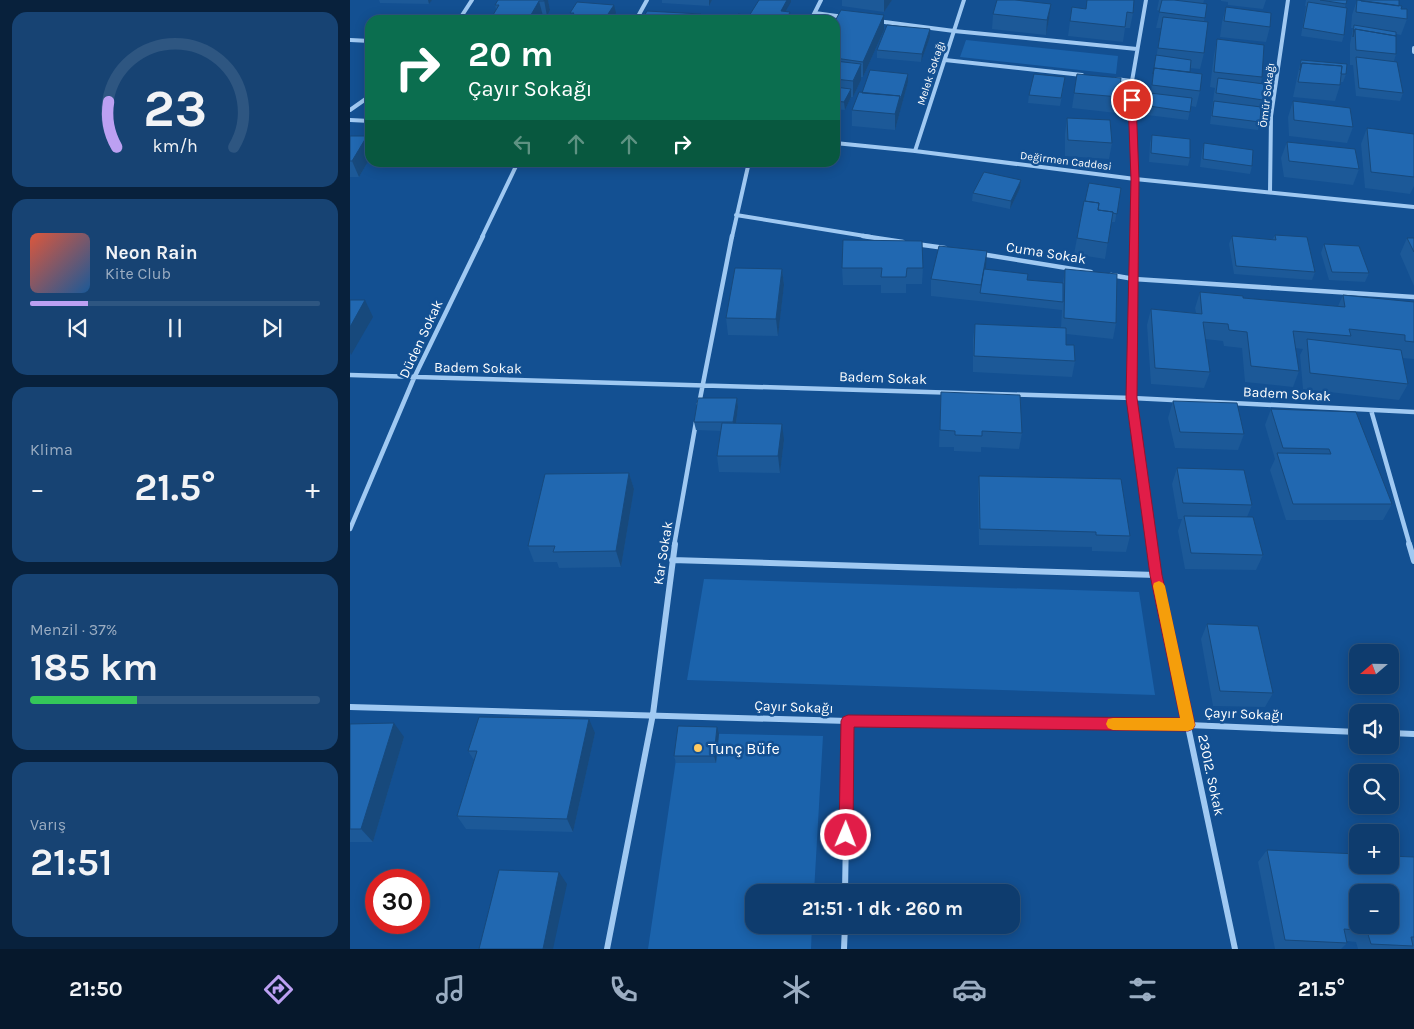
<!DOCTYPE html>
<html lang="tr">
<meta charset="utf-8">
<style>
:root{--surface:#0e3c6e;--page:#174373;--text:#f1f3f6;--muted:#9badc2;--line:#2e5681;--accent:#bca0f2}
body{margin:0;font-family:Karla,sans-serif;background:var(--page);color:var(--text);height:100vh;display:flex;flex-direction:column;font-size:19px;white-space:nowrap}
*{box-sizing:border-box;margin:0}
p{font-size:16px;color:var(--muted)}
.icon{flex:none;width:28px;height:28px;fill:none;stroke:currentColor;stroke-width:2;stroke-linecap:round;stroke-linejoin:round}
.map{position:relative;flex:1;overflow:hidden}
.sheet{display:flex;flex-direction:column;gap:12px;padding:12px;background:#08213c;width:350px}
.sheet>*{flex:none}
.guide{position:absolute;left:15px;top:15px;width:475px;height:152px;border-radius:15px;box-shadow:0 2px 12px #0003,0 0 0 1px var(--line);background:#0b6e4f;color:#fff;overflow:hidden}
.needle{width:32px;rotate:250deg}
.buttons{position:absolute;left:999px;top:644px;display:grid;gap:10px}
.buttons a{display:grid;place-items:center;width:50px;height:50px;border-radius:10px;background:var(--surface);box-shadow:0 2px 12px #0003,0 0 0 1px var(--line);font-size:25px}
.speed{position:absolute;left:15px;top:869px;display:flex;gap:10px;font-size:25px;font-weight:700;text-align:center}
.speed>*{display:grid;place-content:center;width:65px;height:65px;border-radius:50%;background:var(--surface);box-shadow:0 2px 12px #0003,0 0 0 1px var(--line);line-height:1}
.speed .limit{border:8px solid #d22;background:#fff;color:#111}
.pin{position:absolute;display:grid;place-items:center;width:42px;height:42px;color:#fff;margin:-21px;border:2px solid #fff;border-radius:50%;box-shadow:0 1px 5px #0007}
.me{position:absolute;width:55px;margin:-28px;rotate:1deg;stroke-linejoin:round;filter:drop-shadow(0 0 4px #0008)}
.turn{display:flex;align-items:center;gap:18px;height:105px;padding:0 20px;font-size:22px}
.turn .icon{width:65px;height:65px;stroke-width:2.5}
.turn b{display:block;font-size:35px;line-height:42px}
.lanes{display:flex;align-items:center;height:48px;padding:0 20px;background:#0003;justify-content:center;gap:25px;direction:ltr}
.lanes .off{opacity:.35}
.big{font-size:38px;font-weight:700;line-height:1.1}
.sheet .card{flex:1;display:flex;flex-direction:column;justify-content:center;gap:8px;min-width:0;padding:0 18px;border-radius:15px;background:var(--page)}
.sheet .dial{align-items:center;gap:0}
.dial svg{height:130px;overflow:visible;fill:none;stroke:var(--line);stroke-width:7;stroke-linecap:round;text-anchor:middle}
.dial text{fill:var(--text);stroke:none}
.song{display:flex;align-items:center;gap:15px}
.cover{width:60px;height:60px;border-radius:8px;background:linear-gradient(135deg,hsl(10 70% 55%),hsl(210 70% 35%))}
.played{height:5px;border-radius:2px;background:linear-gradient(90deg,var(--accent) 20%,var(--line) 20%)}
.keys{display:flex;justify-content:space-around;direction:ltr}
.heat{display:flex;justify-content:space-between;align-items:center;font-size:28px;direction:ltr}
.charge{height:8px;border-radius:4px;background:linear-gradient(90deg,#34c759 37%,var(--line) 0)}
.trip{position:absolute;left:395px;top:884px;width:275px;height:50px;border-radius:15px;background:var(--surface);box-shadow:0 2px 12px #0003,0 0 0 1px var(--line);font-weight:700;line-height:50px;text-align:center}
.dock{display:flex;height:80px;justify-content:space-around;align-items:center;background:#06182c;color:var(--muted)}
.dock .icon{width:35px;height:35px}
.dock .on{color:var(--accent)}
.dock b{font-size:22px;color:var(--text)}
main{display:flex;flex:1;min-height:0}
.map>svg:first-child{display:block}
.green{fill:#1b63ac}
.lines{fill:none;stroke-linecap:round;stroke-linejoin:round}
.minor-far2{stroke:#a0c9f2;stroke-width:4}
.minor-far1{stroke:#a0c9f2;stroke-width:4.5}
.minor{stroke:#a0c9f2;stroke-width:6}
.wall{fill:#1c5998}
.shaded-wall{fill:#17497c}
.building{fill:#2168b1;stroke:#17497c;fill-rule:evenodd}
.route{fill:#e11d48;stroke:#92132f}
.slow{fill:#f59e0b}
.poi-dot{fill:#ffca61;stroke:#135092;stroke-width:2}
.labels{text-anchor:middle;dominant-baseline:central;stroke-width:5;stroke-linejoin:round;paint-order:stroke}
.far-street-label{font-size:11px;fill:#fff;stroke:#135092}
.street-label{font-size:14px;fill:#fff;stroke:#135092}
.near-poi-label{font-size:16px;fill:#fff;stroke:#135092;text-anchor:start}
</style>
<main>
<section class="sheet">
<div class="card dial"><svg viewBox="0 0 100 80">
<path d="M14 69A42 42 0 1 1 86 69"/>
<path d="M14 69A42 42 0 0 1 9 41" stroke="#bca0f2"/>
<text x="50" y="56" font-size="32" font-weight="700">23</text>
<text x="50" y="72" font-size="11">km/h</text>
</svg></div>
<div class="card">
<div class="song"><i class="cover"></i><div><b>Neon Rain</b><p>Kite Club</p></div></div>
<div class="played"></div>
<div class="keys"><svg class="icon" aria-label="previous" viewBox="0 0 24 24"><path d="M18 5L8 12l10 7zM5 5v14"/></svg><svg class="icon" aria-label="pause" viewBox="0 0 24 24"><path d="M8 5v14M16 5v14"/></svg><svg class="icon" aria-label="next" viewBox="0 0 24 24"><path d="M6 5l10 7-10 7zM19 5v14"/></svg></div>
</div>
<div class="card"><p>Klima</p>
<div class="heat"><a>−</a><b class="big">21.5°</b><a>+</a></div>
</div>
<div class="card"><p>Menzil · 37%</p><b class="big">185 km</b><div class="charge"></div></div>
<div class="card"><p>Varış</p><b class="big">21:51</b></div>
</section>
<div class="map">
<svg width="1064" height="949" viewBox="0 0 1064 949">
<rect width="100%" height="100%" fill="#135092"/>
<path class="green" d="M616,40L768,56L766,74L610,57Z
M354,579L789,592L805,695L337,680Z
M330,733L473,736L464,892H404V925H462L461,949H298Z"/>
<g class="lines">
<path class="minor-far2" d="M465,13L494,17
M109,20L122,0
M286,20L297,0
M461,20L471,0
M527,21L604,31L787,49
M0,40L20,41
M1064,48V52
M595,60L732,75
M765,79L782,81
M0,110L20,96
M0,120L20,121
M485,143L565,151L785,179L1064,207
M565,151L614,0
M920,192L921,116L938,0
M386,215L521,237
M132,237L168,162
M382,237L399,162
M784,237L785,179L782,81L796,0"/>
<path class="minor-far1" d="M513,236L553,242
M784,236L782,398L802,546
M566,244L595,248
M631,254L741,272
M761,275L784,279L1064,297
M0,375L782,398L1064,412
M349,404L382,236
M1021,410L1060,546
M0,529L64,378L133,236
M324,546L346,422"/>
<path class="minor" d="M802,544L806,575L885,949
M1059,544L1064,561
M322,560L806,575
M0,707L498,721L838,725L1008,732
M1040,733L1064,734
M495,892L498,721
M257,949L303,714L325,544
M494,949L495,925"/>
</g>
<path class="wall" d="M29,0H82L79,4L30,3Z
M198,0L200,10L197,16L146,9L145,5Z
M312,0H362L359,6L312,3Z
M492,0H542L534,12L492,6Z
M809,0H854L853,4H857L854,21V53L850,69L840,68V72L850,91L846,107L841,106L838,120L797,115L811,28H806L810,11L807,10Z
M871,0H916L913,9L878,5V2L871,1Z
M956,0H997L995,7L994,35L992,42L951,36L956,6H955Z
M1007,0H1049V6L1057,19L1051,35L1046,34V54L1044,61L1053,93L1050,101L1006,96L1003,65H1000V44L1002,33L1003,28H1001L1002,15Z
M701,4L699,19L696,35L642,29L643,14Z
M876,7L920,27L916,42L870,37L872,22Z
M736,9L783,13L780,28H775L773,42L718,36L720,21Z
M534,15V30L513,77H511V80L503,97H501L495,110L485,109V21Z
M580,37L571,62L527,58V50Z
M867,39L912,77L911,83L913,100L911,107L910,122L908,130L860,124L864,93L865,88L860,87L864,55Z
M951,60L996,74L993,82H991L985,101L943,97L949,68Z
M558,74V82L545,130L502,126V110L512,93Z
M727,74L769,97L766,113L722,108Z
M714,85L710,106L678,103L679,95Z
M943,101L1003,127L997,143L939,136L938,117Z
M717,118L762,143L759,159L715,156V134Z
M1017,128L1064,134V186L1060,194L1015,188L1011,144Z
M802,135L840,158L838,166L799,162L800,143Z
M0,136L20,143V158L9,177H0Z
M937,142L1009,169L1003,185L934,177L931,158Z
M854,143L902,166L900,174L850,167L852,151Z
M671,180L670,188L660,209L622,201L623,193Z
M771,188L765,222H761L755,259L724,254L727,238Z
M925,235L965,272L962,280L884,274L879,244L882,236L923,239Z
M1057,238H1064V286L1050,254Z
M974,244L1019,273L1015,282L979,280L971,253Z
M492,268H573L572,284H556V293H531V285H493Z
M432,269L434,285L428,336L378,335L376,318Z
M635,269L677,280L713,283L715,269L766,323L763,339L716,334V345L725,361L722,377L623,372V340L625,324L711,327L712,310L581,296V279Z
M850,292L893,298L988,306L993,295L1064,302V359L1052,358L1058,384L1049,400L953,389L950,355L953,349L945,348L949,371L943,387L895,382L892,348L874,346L873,341L855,339L860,372L854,388L801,384L797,325L801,309L846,313L845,308Z
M591,392L672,433L669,449L631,447V452L604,451V447H589Z
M387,398L388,407L386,424L434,440L430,473L369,472L367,456L371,431L346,430L344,422Z
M823,401L894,434L888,450L825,448L818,418Z
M921,409L1006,412L1042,504L1033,520H936L920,470L925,459L915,425Z
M827,468L902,505L897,517L913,555L906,570L835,569L828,531L832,519H828L822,484Z
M279,473L284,489L271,567L209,568L207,562H184L178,546Z
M629,476L780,536L776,552L742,551V547L629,545L628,492Z
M857,624L923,693L915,707L863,706L851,639Z
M0,724L54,737L23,842H0Z
M245,733L223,832L116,829L107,816L124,760L118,751Z
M369,734L366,763H326L324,756Z
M917,850L1064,857V949H1008L1006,942L997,941V943L991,949H925L908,862Z"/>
<path class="shaded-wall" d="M78,0H82L79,4Z
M194,0H198L200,10L197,16Z
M359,0H362L359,6Z
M437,0H441V2L431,19V11Z
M534,0H542L534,12Z
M189,1L193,16L191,20H178Z
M701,4L699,19L696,35L697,20Z
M264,5L266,13L261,20H254Z
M440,12L441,20H436Z
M534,15V30L513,77V62Z
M580,29V37L571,62L572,54Z
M511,64V80L503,97V81Z
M558,74V82L545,130V114L550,96Z
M501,89V97L495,110L494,102Z
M17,136L20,143V158L9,177L2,161Z
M671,180L670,188L660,209L661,201Z
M637,251L636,267L631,293H630Z
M432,269L434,285L428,336L426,319Z
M15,300L23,317L1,355L0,352V327Z
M387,398L388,407L385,431L383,422Z
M432,424L434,440L430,473L428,456Z
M279,473L284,489L271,567L266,551Z
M239,719L245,733L223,832L217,819Z
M44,723L54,737L23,842L11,829Z
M367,727L369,734L366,763L364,756Z
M209,872L217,884L203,949H193Z"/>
<path class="building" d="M148,0H194V1H189L178,20H140L149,5H145Z
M409,0H437L431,11L440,12L436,20H425L399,16Z
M647,0H665L701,4L697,20L643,14Z
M737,0H784L783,13L777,12L775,27L720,21L722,7L736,9Z
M812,0H824L857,4L855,18L809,12Z
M970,0H997L996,4Z
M1007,0L1052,6L1051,9H1057V19L1006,12Z
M1011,0H1049V6L1011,1Z
M227,2L264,5L254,20H219L224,13H220Z
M958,2L997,8L994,35L953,28Z
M876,7L921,13L920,27L874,21Z
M491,10L534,15L513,62L485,58V21Z
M297,11L351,14L348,20H292Z
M388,14L425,20H383Z
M813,17L858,22L854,53L808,48Z
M537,25L580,29L572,54L527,50Z
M1004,25L1046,32V36L1005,29L1003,37Z
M1005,29L1046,36V54L1006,50Z
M867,39L914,45L912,77L864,72Z
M806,55L841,60L840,72L804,68L803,74Z
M1006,57L1047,62L1053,93L1009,88Z
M951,60L997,64L996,74H991L992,66L952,63L950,70Z
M485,61L511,64L503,81L485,79Z
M952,63L992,66L990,85L948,82Z
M804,68L852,74L850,91L802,85Z
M520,70L558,74L549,104L550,96L512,93Z
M684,74L715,77L711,98L679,95Z
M727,74L771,78L769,97L724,93Z
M868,78L914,84L913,100L866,93Z
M485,87L501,89L494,102L485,101Z
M509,92L550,96L545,114L502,110Z
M800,93L842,98L840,112L799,106Z
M864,101L911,107L910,122L862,116Z
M943,101L1000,108L1003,127L944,120Z
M717,118L760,120L762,143L718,140Z
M1017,128L1064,134V177L1021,172Z
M802,135L840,139V158L801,153Z
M0,136H17L2,161H0Z
M937,142L1005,149L1009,169L939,161Z
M854,143L903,150L902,166L853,159Z
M634,172L671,180L661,201L623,193Z
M739,183L771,188L767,214L763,213V212L748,210L749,203L735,201Z
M734,201L749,203L748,210L763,212L758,243L727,238Z
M925,235L957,237L965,272L886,266L882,236L926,240Z
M1057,238H1064V252Z
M493,240L572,241L573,268H557L556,277H531L532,268H492Z
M974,244L1009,246L1019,273L982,272Z
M589,246L637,251L631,285L581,279Z
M385,268L432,269L426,319L376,318Z
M634,269L678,274L677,280L713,283V302L630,293Z
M715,269L767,274L766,323L714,318Z
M850,292L893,296V298L995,307L993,295L1064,302V342L1055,341V335L999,329L1001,336L943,331L949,371L901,366L897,332L879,330L878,324L853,322L860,372L805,368L801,309L852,314Z
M0,300H15L0,327Z
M625,324L716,328V345H724L725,361L624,356Z
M957,339L1051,350L1058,384L960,373Z
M591,392L670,395L672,433L632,431V436L605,435V431L590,430Z
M348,398H387L383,422H344Z
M823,401L887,403L894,434L830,432Z
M921,409L1006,412L1042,504H943L927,453L981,454L979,449L933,448Z
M372,423L432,424L428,456H367Z
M827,468L894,470L902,505L833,503Z
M279,473L266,551L203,552L205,546H178L195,474Z
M629,476L771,479L780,536L746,535V532L630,529Z
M834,516L903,517L913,555L841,553Z
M857,624L908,626L923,693L870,691Z
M129,717L239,719L217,819L107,816L127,751H118Z
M44,723L11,829H0V724Z
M328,726L367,727L364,756H324Z
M917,850L1008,854V865H1040V856L1064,857V937H1061L1063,946L1021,944L1017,931L994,929L997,943L935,940ZM1008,892H1040V925H1008Z
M149,870L209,872L193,949H129Z"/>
<path class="route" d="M782,98L786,100L789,179L787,398L812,575L845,725L843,729L838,731L504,727L503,835L501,840L496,842L491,840L489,835L491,721L493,717L498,715L830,718L800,575L776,398L781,179L778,100Z"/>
<path class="slow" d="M809,581L813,583L815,586L845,725L843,729L838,731L763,730L758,728L756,724L758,719L763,718H830L803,586L804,583Z"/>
<circle class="poi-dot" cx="348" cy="748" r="5"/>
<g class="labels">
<g class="far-street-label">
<text transform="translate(581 73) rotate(-72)">Melek Sokağı</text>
<text transform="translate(917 95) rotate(-83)">Ömür Sokağı</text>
<text transform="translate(716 161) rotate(7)">Değirmen Caddesi</text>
</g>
<g class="street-label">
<text transform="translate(696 253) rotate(9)">Cuma Sokak</text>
<text transform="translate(71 339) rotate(-65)">Düden Sokak</text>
<text transform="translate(128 368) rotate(1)">Badem Sokak</text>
<text transform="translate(533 378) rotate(2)">Badem Sokak</text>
<text transform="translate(937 394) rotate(3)">Badem Sokak</text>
<text transform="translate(313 553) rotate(-81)">Kar Sokak</text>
<text transform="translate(444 707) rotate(2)">Çayır Sokağı</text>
<text transform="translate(894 714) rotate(2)">Çayır Sokağı</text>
<text transform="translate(861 775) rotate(78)">23012. Sokak</text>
</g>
<g class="near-poi-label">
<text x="358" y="748">Tunç Büfe</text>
</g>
</g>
</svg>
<div class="buttons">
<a><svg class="needle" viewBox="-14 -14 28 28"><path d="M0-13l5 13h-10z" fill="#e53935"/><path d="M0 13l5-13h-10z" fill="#9badc2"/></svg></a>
<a><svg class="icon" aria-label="sound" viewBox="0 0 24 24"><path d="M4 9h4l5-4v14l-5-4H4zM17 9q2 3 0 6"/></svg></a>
<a><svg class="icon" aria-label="search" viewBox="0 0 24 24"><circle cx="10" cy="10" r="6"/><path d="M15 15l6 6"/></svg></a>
<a>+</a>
<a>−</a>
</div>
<div class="speed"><div class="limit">30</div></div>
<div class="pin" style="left:782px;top:100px;background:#d93025"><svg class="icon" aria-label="arrive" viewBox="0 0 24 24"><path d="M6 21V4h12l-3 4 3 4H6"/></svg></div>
<svg class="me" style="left:496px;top:835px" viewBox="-20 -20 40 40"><circle r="17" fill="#e11d48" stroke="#fff" stroke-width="3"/><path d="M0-11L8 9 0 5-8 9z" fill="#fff"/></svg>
<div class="trip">21:51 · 1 dk · 260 m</div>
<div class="guide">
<div class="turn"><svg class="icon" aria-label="right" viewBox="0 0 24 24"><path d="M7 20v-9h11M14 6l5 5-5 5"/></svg><div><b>20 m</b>Çayır Sokağı</div></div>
<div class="lanes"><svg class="icon off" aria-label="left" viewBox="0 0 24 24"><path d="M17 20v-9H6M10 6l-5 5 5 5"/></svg><svg class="icon off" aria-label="ahead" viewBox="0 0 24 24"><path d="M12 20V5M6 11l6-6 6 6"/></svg><svg class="icon off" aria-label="ahead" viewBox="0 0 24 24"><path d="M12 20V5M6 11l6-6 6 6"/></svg><svg class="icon" aria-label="right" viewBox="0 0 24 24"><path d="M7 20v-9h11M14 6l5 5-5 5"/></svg></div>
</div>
</div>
</main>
<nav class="dock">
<b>21:50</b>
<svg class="icon on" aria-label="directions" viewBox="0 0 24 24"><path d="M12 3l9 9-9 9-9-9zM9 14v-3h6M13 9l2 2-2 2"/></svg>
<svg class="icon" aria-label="music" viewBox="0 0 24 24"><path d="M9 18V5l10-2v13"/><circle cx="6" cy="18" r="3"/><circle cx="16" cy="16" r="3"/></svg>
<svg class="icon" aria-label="phone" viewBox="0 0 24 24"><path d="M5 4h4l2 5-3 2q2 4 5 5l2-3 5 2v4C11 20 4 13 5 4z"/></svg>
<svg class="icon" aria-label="climate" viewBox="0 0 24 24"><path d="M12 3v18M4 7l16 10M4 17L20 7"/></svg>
<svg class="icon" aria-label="car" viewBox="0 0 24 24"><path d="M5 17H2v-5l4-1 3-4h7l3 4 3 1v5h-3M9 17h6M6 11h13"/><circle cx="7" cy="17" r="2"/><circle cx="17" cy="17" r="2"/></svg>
<svg class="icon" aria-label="filters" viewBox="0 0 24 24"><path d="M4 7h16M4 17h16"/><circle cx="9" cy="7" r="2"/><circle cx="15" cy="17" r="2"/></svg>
<b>21.5°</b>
</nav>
